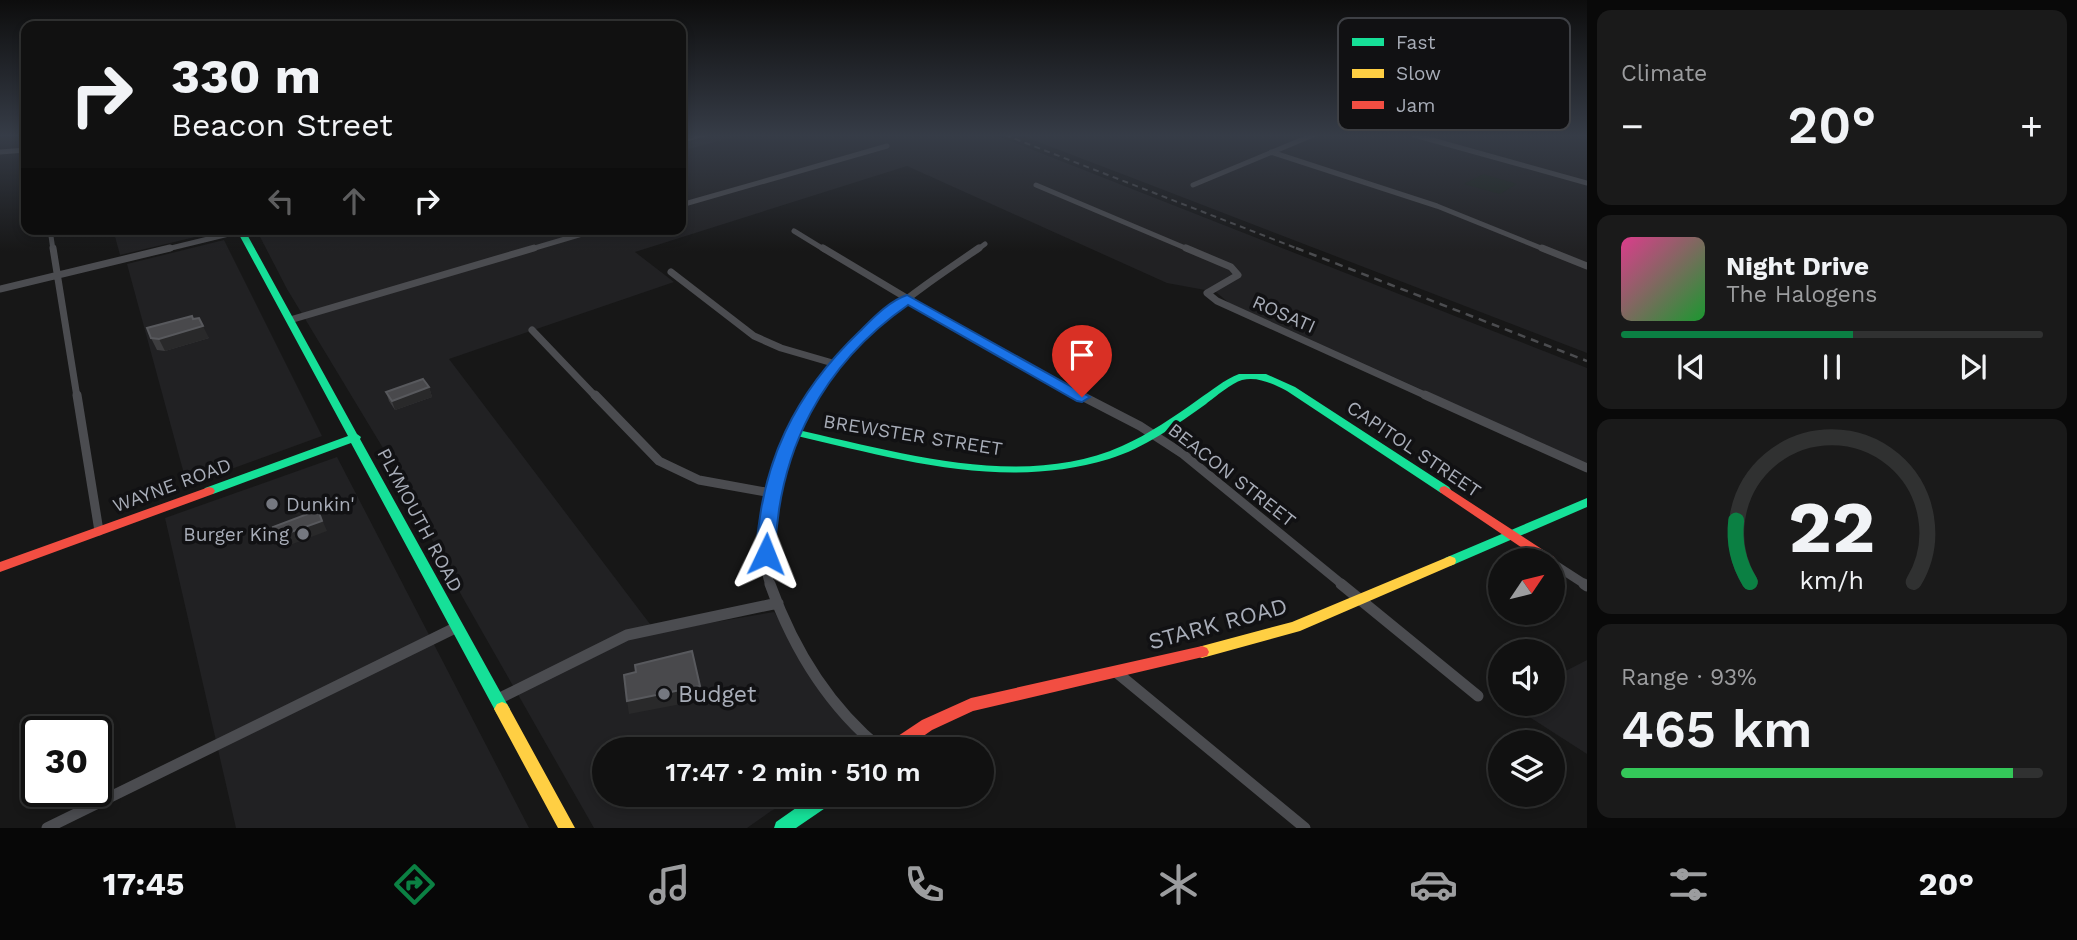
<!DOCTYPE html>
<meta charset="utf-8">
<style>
:root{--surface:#111;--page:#1a1a1a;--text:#f1f3f6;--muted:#9c9d9f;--line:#303131;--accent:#0b8043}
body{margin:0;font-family:"Work Sans",sans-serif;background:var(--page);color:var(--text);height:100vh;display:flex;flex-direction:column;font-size:26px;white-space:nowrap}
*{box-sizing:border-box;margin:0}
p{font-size:23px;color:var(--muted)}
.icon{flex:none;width:38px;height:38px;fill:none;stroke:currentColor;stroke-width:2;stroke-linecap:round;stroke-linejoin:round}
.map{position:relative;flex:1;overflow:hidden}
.side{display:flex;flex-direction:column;gap:10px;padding:10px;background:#090909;width:490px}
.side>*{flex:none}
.banner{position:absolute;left:21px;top:21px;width:665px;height:214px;border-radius:14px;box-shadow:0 4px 10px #0003,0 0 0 2px var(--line);background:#111;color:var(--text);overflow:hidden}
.needle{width:46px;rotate:55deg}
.fabs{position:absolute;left:1488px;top:548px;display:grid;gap:14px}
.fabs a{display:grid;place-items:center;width:77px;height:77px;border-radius:50%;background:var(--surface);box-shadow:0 4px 10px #0003,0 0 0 2px var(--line);font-size:35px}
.speed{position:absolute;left:21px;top:716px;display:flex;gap:14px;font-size:35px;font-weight:700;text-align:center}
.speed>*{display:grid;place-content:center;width:91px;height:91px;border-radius:50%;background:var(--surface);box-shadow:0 4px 10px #0003,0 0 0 2px var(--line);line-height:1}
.speed .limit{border:4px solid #111;border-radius:10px;background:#fff;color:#111}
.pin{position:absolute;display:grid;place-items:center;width:60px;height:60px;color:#fff;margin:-72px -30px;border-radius:50% 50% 50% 0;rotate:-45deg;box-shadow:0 0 7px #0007}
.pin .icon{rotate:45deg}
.me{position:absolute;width:77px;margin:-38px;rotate:2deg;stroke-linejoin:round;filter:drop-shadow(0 0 5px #0008)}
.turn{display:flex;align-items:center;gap:24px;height:147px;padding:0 35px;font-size:32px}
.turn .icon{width:91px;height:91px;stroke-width:2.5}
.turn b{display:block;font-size:49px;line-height:60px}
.lanes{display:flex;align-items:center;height:66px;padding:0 35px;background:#0003;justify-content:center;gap:35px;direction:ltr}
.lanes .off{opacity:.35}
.big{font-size:52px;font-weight:600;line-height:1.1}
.side .card{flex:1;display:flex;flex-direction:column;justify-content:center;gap:10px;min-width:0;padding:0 24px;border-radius:14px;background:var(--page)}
.side .dial{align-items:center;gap:0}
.dial svg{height:182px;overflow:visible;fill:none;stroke:var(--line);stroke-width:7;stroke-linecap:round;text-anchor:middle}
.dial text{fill:var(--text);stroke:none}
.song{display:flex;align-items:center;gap:21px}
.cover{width:84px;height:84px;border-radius:10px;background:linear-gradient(135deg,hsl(330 70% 55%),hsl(130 70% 35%))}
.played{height:7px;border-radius:4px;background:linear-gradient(90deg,var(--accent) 55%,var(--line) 55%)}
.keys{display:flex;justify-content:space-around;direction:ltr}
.heat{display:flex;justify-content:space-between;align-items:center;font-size:38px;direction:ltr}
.charge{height:10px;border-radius:5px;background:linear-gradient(90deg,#34c759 93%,var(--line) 0)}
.trip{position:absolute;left:592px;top:737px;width:402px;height:70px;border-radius:35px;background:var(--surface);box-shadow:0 4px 10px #0003,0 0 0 2px var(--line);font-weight:600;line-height:70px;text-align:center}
.tab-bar{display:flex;height:112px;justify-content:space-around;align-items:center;background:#070707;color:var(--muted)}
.tab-bar .icon{width:49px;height:49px}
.tab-bar .current{color:var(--accent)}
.tab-bar b{font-size:32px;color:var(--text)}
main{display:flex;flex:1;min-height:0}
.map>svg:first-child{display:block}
.built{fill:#212123}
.green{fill:#1d241e}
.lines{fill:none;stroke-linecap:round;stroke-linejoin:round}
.street-far3{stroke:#4b4c50;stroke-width:5}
.street-far2{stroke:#4b4c50;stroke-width:7}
.street-far1{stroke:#4b4c50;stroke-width:9}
.street{stroke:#4b4c50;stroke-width:11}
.fast{fill:#16e098;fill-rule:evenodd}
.slow{fill:#ffcf43;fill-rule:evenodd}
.jam{fill:#f24e42;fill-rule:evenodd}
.rail-far1{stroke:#4b4c4f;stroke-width:2;stroke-dasharray:6 4.5;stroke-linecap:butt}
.rail{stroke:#4b4c4f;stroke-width:2.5;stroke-dasharray:8 6;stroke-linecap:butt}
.wall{fill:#3d3d3f}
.shaded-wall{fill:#29292a}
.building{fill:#49494c;stroke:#58595d;stroke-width:2}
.route{fill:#1a73e8;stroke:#114b97;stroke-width:2}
.poi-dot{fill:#757880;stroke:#111113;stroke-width:2.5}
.labels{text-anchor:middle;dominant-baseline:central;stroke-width:7;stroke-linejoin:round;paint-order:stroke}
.street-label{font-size:19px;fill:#a8adb8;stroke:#111113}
.poi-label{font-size:19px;fill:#a8adb8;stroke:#111113;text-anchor:start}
.near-street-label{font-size:23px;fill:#a8adb8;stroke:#111113}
.near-poi-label{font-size:23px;fill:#a8adb8;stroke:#111113;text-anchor:start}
.key{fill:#111113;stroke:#3e4045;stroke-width:2}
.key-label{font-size:19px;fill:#a8adb8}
</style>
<main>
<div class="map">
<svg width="1587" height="828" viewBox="0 0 1587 828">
<rect width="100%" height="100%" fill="#171717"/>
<path class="built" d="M681,135H995L1587,368V464L1229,303L1216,292L1167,283L907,166L635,252L674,282L449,359L656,632L774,612L860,736L864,749H604V794L803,795L771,811L747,828H594L463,598L389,458L287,289L256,229H681Z
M1020,135H1587V353L1156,187Z
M113,229H219L220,231L120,255Z
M224,240L322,436L187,485L127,264Z
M337,457L529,828H236L165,518Z
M1587,660V754L1509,704H1552V678Z"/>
<path class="green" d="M1483,174L1517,184L1500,194L1464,184Z"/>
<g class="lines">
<path class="street-far3" d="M1414,135L1587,183
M0,152L26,150
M1271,152L1437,206L1546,250
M1036,185L1190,250
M1193,185L1313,135
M681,205L887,146
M50,229L53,250
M794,231L825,250
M163,250L241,231
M528,250L599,229
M977,250L985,244"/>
<path class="street-far2" d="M53,248L77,397
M823,248L990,348L1083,397
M1186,248L1231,267L1238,275L1207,293L1217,301L1429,397
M1542,248L1587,266
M671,272L754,336L781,348L836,364
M0,289L170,248
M290,320L534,248
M532,330L596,397
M812,397C863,326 909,296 979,248"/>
<path class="street-far1" d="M77,395L99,531
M595,395L659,461L699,480L771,493
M1080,395L1140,426L1183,454L1343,585
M1425,395L1587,468
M1552,563L1586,585
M770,585C749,522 780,448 813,395"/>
<path class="street" d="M770,584C793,648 828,706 881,749
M1341,584L1478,696
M1584,584L1587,586
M1116,672L1305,828
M496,700L627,635L778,603
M47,828L457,627"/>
<path class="fast" d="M236,229H244L357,434L361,437L360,439L507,704L510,709L507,714L502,716L497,714L351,443L213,494H205L203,491L205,488L348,436Z
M1239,374H1266L1295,387L1449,487L1451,490L1449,493H1441L1287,391C1273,384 1258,376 1242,380C1232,383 1215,397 1206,404C1176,425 1145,448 1109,459C1004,491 897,459 793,435L788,432L793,429C895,451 1021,491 1122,446C1149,434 1174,417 1199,399C1211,391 1225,379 1239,374Z
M1587,498V507L1455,564L1450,566L1445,564L1444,561L1445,558Z
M816,794H839L837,800L796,828H774L776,822Z"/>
<path class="slow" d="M1450,556L1455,558L1456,561L1455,564L1300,631L1202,658L1197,656L1195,652L1197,648L1202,646L1292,622Z
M502,702L507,704L575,828H558L494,709L497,704Z"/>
<path class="jam" d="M1445,486L1554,557L1555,560L1554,563L1552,564V560H1540L1441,493L1439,490L1441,487Z
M209,487L213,488L215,491L213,494L0,572V562Z
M1202,646L1207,648L1209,652L1207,656L973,711L932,730L905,749H884L886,744L922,720L971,698Z"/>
<path class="rail-far1" d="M1005,135L1301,250"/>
<path class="rail" d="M1296,248L1587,361"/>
</g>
<path class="wall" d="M194,319L209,338L165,351L157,350L151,338Z
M429,387L432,397L395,410L389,401L386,392Z"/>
<path class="shaded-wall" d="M706,135H742L681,151V142Z
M199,318L209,338L165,351L159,339L198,327Z
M429,387L432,397L395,410L392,401Z
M318,510L327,531L282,548L277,537Z
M700,686L702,700L629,714L627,701Z"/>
<path class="building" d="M681,135H706L681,142Z
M192,316L193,319L199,318L203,326L159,339L151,338L147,328Z
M423,379L429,387L392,401L386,392Z
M318,510L322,521L277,537L273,527Z
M692,651L700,686L627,701L624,675L636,672L635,665Z
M714,745L716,749H707Z"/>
<linearGradient id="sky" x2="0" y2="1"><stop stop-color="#0d0d0d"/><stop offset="0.54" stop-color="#363c47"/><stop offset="1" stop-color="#363c47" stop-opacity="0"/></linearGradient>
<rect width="1587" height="251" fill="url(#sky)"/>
<path class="route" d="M907,295L1090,397L1082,402L1077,401L908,305C822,365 778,451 775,554L772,559H759L756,554C761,463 794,394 860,331C873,318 889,301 907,295Z"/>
<g class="poi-dot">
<circle cx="272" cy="504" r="7"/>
<circle cx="303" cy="534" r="7"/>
<circle cx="664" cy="694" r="7"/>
</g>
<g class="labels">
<g class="street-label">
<text transform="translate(1284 314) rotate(24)">ROSATI</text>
<text transform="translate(913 435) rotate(9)">BREWSTER STREET</text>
<text transform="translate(1414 449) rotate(34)">CAPITOL STREET</text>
<text transform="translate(1232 475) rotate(38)">BEACON STREET</text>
<text transform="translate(172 485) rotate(-20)">WAYNE ROAD</text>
<text transform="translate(420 520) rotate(62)">PLYMOUTH ROAD</text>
</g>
<g class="poi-label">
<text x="286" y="504">Dunkin'</text>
<text x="289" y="534" text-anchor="end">Burger King</text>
</g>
<g class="near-street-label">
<text transform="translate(1218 624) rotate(-15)">STARK ROAD</text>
</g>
<g class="near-poi-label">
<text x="678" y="694">Budget</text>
</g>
</g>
<rect x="1338" y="18" width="232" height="112" rx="10" class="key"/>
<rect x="1352" y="38" width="32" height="8" fill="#16e098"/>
<rect x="1352" y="69" width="32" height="9" fill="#ffcf43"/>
<rect x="1352" y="101" width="32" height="8" fill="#f24e42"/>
<g class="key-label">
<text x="1396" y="49">Fast</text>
<text x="1396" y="80">Slow</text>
<text x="1396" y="112">Jam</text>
</g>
</svg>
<div class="fabs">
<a><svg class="needle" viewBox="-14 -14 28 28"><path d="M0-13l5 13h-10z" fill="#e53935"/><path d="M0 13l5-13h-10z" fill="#9c9d9f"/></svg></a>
<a><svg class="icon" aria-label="sound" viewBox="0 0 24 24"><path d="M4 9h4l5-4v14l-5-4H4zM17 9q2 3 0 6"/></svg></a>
<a><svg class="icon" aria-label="layers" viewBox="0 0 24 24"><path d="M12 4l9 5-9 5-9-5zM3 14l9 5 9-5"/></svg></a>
</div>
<div class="speed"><div class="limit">30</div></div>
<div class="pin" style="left:1082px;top:397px;background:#d93025"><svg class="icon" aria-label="arrive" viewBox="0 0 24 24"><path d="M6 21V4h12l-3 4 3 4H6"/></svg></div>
<svg class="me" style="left:766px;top:554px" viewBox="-20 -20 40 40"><path d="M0-17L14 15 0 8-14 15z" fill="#1a73e8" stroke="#fff" stroke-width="4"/></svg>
<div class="trip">17:47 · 2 min · 510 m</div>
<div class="banner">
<div class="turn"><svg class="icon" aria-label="right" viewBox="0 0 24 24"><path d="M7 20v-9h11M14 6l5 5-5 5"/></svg><div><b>330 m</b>Beacon Street</div></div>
<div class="lanes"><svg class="icon off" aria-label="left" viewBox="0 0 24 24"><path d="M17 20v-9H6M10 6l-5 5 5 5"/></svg><svg class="icon off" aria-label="ahead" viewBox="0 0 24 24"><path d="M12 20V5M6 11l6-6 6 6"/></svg><svg class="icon" aria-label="right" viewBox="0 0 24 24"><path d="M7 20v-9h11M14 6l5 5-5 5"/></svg></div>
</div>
</div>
<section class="side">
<div class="card"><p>Climate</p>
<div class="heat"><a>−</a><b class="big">20°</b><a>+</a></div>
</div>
<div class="card">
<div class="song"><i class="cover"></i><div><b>Night Drive</b><p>The Halogens</p></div></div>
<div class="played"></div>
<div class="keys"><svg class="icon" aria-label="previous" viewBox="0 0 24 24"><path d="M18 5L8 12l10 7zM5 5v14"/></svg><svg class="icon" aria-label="pause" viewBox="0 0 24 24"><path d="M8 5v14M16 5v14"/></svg><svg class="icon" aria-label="next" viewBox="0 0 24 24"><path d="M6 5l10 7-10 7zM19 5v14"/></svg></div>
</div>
<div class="card dial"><svg viewBox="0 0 100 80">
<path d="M14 69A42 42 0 1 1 86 69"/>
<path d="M14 69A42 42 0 0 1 8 42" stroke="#0b8043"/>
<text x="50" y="56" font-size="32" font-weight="700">22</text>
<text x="50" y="72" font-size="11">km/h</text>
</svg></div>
<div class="card"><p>Range · 93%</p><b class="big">465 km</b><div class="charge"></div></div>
</section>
</main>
<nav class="tab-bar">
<b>17:45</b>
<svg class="icon current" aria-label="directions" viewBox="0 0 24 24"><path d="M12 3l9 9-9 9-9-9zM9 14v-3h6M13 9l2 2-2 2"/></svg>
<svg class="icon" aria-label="music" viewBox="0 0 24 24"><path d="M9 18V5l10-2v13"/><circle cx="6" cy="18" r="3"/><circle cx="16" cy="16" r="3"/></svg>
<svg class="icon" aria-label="phone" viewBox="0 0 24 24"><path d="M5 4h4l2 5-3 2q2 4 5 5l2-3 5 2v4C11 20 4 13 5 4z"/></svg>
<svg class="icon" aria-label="climate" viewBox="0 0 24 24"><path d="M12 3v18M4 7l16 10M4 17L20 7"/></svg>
<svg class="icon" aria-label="car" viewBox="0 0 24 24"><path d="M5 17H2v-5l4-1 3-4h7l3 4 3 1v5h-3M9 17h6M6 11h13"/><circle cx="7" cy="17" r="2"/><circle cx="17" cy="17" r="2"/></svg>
<svg class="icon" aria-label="filters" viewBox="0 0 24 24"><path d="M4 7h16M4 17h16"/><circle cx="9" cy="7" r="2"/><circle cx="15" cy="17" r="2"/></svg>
<b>20°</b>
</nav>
